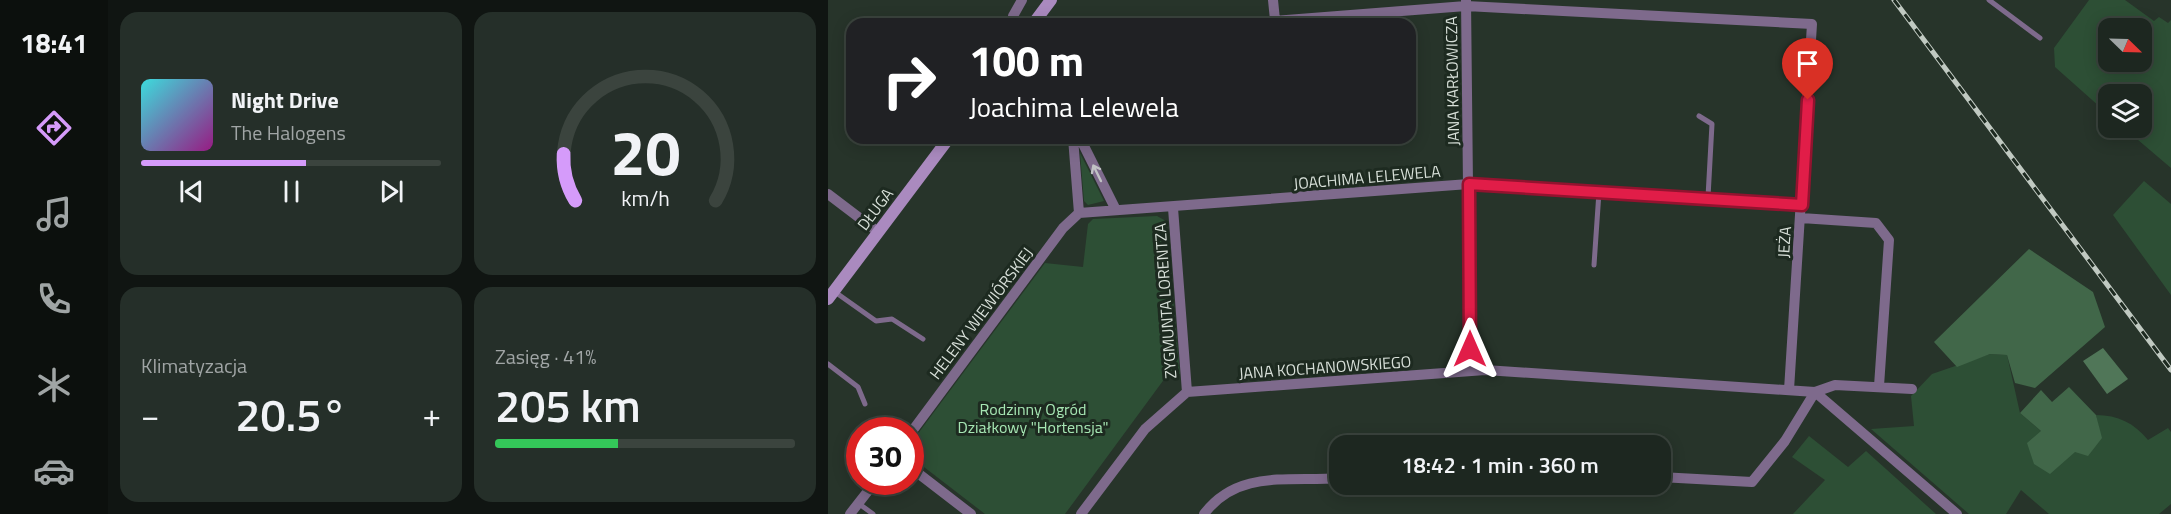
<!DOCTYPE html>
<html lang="pl">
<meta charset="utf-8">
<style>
:root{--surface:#1d2720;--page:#252f29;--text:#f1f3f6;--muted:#a0a5a5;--line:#3b443e;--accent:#d59bfa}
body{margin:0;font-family:"Titillium Web",sans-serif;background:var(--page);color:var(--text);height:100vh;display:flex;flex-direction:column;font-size:22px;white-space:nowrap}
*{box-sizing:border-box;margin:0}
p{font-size:20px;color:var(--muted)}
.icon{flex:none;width:33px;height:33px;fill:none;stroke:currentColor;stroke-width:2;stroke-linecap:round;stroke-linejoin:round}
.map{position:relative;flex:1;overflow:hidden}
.side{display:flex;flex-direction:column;gap:12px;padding:12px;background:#101512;width:720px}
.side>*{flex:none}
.top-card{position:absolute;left:18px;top:18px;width:570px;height:126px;border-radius:18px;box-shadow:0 3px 15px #0003,0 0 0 2px var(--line);background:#202124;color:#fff;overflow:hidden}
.needle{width:39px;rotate:113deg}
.controls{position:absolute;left:1270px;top:18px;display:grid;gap:12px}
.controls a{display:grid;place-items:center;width:54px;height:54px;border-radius:12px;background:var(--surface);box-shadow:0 3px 15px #0003,0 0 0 2px var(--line);font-size:30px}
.speed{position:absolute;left:18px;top:417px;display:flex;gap:12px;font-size:30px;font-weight:700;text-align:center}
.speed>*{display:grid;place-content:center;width:78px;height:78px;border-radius:50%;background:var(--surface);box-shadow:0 3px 15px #0003,0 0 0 2px var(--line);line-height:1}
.speed .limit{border:9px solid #d22;background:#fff;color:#111}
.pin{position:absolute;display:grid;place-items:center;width:51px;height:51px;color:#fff;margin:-62px -26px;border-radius:50% 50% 50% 0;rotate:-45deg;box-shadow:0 0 6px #0007}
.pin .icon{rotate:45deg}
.me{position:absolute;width:66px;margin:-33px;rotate:0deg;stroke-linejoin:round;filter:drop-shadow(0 0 4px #0008)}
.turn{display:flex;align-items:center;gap:21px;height:126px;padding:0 24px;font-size:27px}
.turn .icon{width:78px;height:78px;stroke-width:2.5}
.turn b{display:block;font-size:42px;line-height:51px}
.big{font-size:45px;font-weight:600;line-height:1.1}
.side .tile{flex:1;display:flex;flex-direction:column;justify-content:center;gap:9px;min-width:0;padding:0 21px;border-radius:18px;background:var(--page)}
.side .dial{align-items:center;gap:0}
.dial svg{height:156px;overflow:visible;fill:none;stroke:var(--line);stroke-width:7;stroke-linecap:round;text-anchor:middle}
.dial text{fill:var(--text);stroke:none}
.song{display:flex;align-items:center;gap:18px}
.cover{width:72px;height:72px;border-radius:9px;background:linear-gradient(135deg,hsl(180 70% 55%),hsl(310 70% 35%))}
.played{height:6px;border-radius:3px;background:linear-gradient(90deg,var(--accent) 55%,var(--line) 55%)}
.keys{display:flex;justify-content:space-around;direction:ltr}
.heat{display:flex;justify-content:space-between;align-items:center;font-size:33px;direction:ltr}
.charge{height:9px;border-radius:4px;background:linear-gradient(90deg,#34c759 41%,var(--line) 0)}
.side .tiles{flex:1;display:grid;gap:12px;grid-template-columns:repeat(2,1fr)}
.trip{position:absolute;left:501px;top:435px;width:342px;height:60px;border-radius:18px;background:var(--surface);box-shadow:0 3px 15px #0003,0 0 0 2px var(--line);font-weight:600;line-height:60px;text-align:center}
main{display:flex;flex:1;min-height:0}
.tab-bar{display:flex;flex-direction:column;width:108px;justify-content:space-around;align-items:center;background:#0c100d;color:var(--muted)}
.tab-bar .icon{width:42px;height:42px}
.tab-bar .on{color:var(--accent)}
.tab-bar b{font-size:27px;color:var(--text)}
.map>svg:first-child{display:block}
.green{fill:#2d4f35;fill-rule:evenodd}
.forest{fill:#416749}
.water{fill:#507658}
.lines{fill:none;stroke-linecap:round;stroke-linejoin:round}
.lane{stroke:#7e6a8c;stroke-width:5}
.street{stroke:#7e6a8c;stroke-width:10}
.secondary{stroke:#aa8abf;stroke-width:12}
.rail-casing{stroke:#c0c9c1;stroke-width:5}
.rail{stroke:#1d2a20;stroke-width:3;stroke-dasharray:9;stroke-linecap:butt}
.oneway{stroke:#c1c2c5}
.route-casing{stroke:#92132f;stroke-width:15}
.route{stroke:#e11d48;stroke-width:10}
.labels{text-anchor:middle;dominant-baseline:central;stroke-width:6;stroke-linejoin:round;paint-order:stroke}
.street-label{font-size:16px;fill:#d7dfd8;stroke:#1d2a20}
.park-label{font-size:16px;fill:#a6e6b3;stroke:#1d2a20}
</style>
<main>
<nav class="tab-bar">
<b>18:41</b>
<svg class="icon on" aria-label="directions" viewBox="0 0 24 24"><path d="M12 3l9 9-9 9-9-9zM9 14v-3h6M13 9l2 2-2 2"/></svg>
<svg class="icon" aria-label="music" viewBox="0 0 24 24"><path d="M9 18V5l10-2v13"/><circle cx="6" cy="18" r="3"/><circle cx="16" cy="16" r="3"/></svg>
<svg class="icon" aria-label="phone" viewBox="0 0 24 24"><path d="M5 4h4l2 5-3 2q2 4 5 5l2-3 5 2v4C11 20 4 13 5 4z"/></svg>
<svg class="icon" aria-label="climate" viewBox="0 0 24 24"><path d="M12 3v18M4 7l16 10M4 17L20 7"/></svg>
<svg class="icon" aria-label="car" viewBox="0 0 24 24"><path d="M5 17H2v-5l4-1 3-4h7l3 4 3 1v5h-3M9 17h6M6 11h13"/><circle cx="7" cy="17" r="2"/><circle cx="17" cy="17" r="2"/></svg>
</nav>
<section class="side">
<div class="tiles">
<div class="tile">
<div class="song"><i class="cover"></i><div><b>Night Drive</b><p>The Halogens</p></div></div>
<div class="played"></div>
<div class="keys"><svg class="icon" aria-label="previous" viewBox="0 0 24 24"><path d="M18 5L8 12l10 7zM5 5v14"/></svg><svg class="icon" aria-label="pause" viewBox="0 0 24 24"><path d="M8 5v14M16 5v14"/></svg><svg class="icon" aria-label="next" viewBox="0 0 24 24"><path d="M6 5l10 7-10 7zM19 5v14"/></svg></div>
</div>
<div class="tile dial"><svg viewBox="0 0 100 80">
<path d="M14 69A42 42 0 1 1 86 69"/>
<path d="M14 69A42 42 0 0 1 8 45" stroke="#d59bfa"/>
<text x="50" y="56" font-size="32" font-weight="700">20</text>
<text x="50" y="72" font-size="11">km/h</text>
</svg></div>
<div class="tile"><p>Klimatyzacja</p>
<div class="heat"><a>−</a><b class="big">20.5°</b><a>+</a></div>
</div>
<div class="tile"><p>Zasięg · 41%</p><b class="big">205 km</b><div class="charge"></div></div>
</div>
</section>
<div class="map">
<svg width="1343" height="514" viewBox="0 0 1343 514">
<rect width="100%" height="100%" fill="#27342a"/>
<path class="green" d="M1261,0H1297L1326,21L1331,17L1340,23L1343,20V168L1296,128H1314V94H1281V115L1227,67L1226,48ZM1314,28V62H1281V28Z
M252,153L276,201L260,205L256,201Z
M1316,181L1343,204V295L1285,215Z
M329,216L338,221L352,374H340L237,514H157L83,457V443L217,263L255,267L260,224L265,219Z
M1162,354L1179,355L1192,413L1213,431L1247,451L1273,438L1268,415C1290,415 1306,423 1320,440L1340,428L1343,432V504L1331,514H1221L1193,490L1178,514H1141L1043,429L1086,426L1083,396L1104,374Z
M981,436L1020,467L1038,451L1108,514H965L997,480L964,457Z"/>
<path class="forest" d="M1201,249L1265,292L1277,327L1207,388L1187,383L1179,355L1162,354L1129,367L1106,342Z
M1241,387L1268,415L1274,438L1260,456L1247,452L1222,474L1206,464L1199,443L1213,431L1192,413L1213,390L1224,402Z"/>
<path class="water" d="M1275,348L1300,379L1279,394L1255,361Z"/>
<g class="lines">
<path class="lane" d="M1161,0L1212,38
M871,116L884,124L880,197
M766,265L771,192
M7,292L48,321L64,319L95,339
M0,364L30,387L37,404
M30,503L45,514"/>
<path class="street" d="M445,0L447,20
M638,0L642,371
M186,24L185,16L194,0
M405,24L638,6L984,24L961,390
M245,138L251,213
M252,138L287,208
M0,194L50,232
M345,208L359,392
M251,213L641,184L974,205
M973,218L1048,223L1061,240L1051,386
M82,434L235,228L251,213
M82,467L143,514
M832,477L924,482L957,441L987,392L1129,514
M22,514L47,482
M253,514L317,429L359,392L657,370L987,392L1007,385L1084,389
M376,514C410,469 461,482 512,478"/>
<path class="secondary" d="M205,24L223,0
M0,299L121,138"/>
<g class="rail-casing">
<path id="rail" d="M1066,0L1343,370"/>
</g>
<use href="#rail" class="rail"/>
</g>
<defs><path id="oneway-shaft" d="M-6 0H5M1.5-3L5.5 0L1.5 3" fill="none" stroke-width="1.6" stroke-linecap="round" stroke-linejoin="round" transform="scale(1.5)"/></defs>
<use class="oneway" href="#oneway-shaft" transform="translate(269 173) rotate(-116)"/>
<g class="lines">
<g class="route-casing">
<path id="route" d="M642,349L641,184L974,205L980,100"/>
</g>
<use href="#route" class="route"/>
</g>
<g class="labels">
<g class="street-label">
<text transform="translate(624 81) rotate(-91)">JANA KARŁOWICZA</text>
<text transform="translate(539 177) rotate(-5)">JOACHIMA LELEWELA</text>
<text transform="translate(47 209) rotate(-53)">DŁUGA</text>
<text transform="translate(956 242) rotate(-86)">JEŻA</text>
<text transform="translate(337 301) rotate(-94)">ZYGMUNTA LORENTZA</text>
<text transform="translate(153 313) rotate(-53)">HELENY WIEWIÓRSKIEJ</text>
<text transform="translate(497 367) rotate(-4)">JANA KOCHANOWSKIEGO</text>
</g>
<g class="park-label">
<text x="205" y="409">Rodzinny Ogród<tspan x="205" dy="18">Działkowy "Hortensja"</tspan></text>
</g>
</g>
</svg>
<div class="controls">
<a><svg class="needle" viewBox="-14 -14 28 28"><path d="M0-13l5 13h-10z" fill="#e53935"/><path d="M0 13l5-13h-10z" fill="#a0a5a5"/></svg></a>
<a><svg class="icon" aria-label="layers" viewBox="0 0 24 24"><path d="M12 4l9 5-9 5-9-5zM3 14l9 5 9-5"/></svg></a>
</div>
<div class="speed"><div class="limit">30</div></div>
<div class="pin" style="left:980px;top:100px;background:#d93025"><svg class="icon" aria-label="arrive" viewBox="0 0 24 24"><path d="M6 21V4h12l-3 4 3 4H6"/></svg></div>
<svg class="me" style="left:642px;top:349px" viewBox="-20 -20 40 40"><path d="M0-17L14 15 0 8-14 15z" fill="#e11d48" stroke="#fff" stroke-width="4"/></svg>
<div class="trip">18:42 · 1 min · 360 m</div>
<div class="top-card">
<div class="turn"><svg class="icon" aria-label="right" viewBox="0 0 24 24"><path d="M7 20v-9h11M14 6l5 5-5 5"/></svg><div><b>100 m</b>Joachima Lelewela</div></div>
</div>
</div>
</main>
